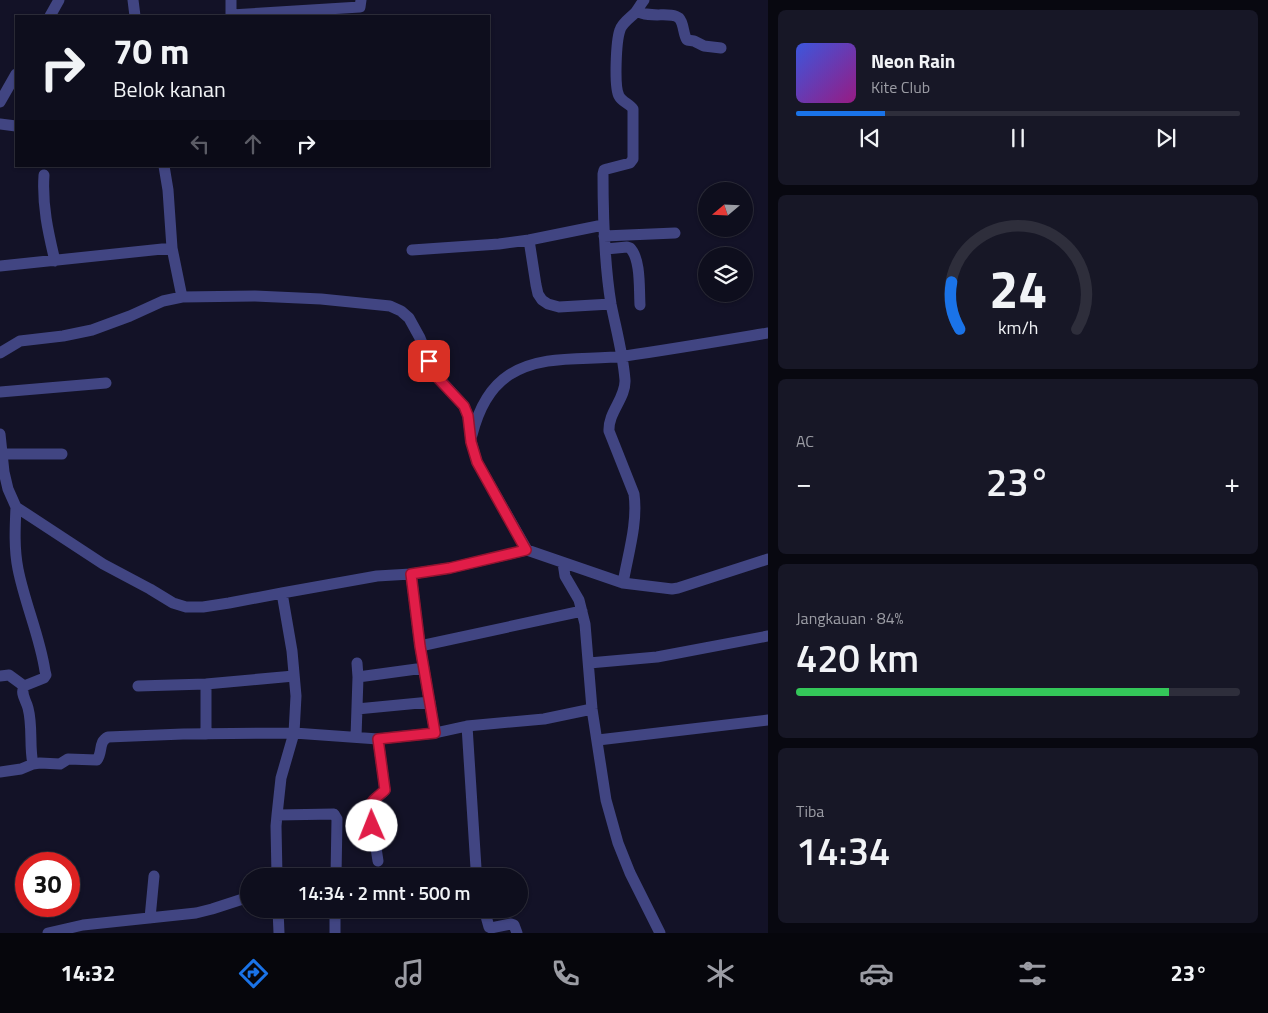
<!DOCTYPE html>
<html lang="id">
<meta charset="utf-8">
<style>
:root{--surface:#0e0e1d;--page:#171726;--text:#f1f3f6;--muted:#9b9ca4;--line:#2e2e3b;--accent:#1a73e8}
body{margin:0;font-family:"Titillium Web",sans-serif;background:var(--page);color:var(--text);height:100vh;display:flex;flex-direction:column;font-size:19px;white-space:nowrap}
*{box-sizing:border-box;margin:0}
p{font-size:16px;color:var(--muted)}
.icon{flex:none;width:28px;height:28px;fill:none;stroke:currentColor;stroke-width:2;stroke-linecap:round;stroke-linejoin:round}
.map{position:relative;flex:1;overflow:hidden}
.drawer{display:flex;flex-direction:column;gap:10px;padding:10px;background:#080810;width:500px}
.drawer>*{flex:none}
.banner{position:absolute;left:15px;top:15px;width:475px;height:152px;border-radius:0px;box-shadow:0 1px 4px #0004,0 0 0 1px var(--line);background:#0e0e1d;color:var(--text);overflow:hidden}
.needle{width:32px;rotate:251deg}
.buttons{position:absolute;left:698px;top:182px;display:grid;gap:10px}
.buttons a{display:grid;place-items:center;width:55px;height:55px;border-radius:50%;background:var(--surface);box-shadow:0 1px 4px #0004,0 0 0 1px var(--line);font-size:25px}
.speed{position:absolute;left:15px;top:852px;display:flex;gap:10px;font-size:25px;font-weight:700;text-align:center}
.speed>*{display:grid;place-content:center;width:65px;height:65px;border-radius:50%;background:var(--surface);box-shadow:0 1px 4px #0004,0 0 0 1px var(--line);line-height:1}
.speed .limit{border:8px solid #d22;background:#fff;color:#111}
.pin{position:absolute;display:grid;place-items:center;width:42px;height:42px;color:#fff;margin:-21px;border-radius:10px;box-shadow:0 2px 8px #0006}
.me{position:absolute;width:55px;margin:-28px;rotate:359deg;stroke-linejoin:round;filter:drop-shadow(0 0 4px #0008)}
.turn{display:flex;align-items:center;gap:18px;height:105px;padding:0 15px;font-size:22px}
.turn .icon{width:65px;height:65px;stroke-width:2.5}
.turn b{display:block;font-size:35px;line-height:42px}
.lanes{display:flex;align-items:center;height:48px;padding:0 15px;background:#0003;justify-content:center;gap:25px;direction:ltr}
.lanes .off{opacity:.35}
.big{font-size:38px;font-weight:600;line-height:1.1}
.drawer .card{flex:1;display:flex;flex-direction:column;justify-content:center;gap:8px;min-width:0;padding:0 18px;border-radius:8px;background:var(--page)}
.drawer .dial{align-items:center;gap:0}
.dial svg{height:130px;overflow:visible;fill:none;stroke:var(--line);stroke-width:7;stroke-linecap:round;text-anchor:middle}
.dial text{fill:var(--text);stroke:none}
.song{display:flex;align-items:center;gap:15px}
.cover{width:60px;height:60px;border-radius:8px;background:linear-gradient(135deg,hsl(230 70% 55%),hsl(310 70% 35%))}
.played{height:5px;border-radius:2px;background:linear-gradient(90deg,var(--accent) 20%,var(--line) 20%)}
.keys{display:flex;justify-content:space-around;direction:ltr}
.heat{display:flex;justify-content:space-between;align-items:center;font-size:28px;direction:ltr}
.charge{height:8px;border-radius:4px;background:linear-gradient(90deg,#34c759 84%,var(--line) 0)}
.trip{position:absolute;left:240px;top:868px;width:288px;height:50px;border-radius:25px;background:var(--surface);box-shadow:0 1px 4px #0004,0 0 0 1px var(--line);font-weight:600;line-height:50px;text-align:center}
.tab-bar{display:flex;height:80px;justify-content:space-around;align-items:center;background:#06060c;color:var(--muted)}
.tab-bar .icon{width:35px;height:35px}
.tab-bar .on{color:var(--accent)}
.tab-bar b{font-size:22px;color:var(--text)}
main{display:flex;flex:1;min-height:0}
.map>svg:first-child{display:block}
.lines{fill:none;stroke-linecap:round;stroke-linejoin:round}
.minor{stroke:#414582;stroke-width:11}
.route-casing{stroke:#92132f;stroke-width:12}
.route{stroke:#e11d48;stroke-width:9}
</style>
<main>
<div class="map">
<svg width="768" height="933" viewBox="0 0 768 933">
<rect width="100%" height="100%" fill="#131227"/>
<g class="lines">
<path class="minor" d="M133,0L135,16
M231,0V16
M637,11C650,19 671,11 679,18C684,23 683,34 687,40L694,41L704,46L721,48
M231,15L360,7L361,0
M50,16L59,0
M0,102L16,74
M0,124L16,126
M164,166L168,190L172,248
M44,175C42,205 48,232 55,261
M604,236L675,233
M529,240L536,285L538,294L542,300L548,304L559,307L611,304
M606,249L627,247L630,248C641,259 639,289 640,305
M412,250L499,244L529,240L603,225
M0,266L172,248L182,297
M0,353L20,341L63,336L92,330L130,316L163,301L182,297L255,296L321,299L390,306L401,311L409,318L420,338L434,373L464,406L468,416L471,441L477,462L527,550
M0,392L106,383
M0,434L4,472L8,489L16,507L103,564L150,589L173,603L186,607H203L229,603L282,593L377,576L411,574L450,568L527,550L623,583L672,589L678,588L768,559
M472,435C478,411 489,388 509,375C543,353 587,361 625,356C673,349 720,341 768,333
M3,454H62
M16,507C15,528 14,549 18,569C25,604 40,637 45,671L46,675L44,678L24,686C20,694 26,700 28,708C33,727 29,746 33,764
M563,563L565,576L579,600L585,624L592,709L606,800L618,843L630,873L660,933
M623,583C628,554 638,523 634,494L609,431C608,412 626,398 625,380C623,354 616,329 611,304C604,261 603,217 603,174L604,170L607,169L630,163L633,159V109C630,104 622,102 619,96C614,87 616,41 620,30C622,23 630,18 635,13C638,9 641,4 644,0
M420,646L582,611
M589,663L657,657L768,636
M0,676L9,675L24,686
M358,677L424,668
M138,686L206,684L294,676
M357,709L430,702
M467,726L476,868L478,876
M435,733L467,726L544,719L592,709
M206,734V684
M356,737L358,677L357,663
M598,740L768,720
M0,772L21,769L33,764L40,763L60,764L68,759L97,760C103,752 98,742 108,737L183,734L294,733L378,739L435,733L420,646L411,574
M277,815L334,814L337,819L336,876
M378,861L370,808C371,799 380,797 385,790L378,739
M277,876L276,826L277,815L281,778L294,733L296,696L292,651L282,593
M278,909L279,933
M484,909L489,927L491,928L511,924L514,925L517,933
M150,918L154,876
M48,933L83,925L196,913L212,909L249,897
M335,933V909"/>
</g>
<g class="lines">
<g class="route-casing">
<path id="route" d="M372,826C371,815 366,806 376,798C379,795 382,793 385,790L378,739L435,733L420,646L411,574L450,568L526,550L477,462L471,442L468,416L464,406L434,374L429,361"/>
</g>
<use href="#route" class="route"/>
</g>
</svg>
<div class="buttons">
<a><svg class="needle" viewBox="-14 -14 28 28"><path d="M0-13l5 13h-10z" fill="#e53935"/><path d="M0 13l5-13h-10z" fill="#9b9ca4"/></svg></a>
<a><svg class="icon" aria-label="layers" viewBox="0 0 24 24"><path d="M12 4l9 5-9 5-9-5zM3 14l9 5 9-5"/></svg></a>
</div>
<div class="speed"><div class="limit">30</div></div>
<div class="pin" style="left:429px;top:361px;background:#d93025"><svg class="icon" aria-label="arrive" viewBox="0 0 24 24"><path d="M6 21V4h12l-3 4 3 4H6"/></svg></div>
<svg class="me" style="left:372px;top:826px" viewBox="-20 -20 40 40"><circle r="19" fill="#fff"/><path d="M0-13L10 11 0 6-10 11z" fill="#e11d48"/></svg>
<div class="trip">14:34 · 2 mnt · 500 m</div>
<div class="banner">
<div class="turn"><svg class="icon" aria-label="right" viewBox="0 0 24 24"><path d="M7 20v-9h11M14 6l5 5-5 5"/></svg><div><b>70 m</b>Belok kanan</div></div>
<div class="lanes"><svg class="icon off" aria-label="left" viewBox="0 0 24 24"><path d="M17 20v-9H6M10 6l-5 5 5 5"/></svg><svg class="icon off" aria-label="ahead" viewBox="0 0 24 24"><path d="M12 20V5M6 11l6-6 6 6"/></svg><svg class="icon" aria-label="right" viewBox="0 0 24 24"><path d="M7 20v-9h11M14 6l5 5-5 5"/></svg></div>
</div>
</div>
<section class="drawer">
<div class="card">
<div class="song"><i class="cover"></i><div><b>Neon Rain</b><p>Kite Club</p></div></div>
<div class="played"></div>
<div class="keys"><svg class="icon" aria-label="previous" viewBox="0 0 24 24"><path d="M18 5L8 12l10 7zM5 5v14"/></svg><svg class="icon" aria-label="pause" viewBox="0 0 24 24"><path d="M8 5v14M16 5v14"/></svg><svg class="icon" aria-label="next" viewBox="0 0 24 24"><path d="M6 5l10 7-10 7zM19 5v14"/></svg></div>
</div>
<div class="card dial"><svg viewBox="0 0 100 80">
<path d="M14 69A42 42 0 1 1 86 69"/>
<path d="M14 69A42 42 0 0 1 9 40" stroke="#1a73e8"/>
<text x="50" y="56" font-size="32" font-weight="700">24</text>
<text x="50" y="72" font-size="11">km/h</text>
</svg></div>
<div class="card"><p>AC</p>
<div class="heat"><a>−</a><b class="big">23°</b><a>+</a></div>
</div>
<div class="card"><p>Jangkauan · 84%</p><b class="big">420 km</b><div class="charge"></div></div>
<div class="card"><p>Tiba</p><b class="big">14:34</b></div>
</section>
</main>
<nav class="tab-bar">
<b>14:32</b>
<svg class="icon on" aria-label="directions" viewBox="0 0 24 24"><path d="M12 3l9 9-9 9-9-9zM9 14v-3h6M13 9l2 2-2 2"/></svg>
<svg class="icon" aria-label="music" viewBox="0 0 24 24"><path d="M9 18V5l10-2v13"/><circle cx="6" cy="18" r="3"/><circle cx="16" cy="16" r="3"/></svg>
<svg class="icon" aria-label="phone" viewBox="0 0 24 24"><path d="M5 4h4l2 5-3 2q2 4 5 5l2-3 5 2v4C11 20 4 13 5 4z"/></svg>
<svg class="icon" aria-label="climate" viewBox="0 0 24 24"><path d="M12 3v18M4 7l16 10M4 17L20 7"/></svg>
<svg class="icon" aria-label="car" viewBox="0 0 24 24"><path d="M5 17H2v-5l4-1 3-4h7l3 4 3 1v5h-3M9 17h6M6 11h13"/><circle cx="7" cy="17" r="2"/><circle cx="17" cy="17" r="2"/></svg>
<svg class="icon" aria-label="filters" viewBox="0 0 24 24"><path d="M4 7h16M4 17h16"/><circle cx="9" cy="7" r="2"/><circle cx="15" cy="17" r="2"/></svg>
<b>23°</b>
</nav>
